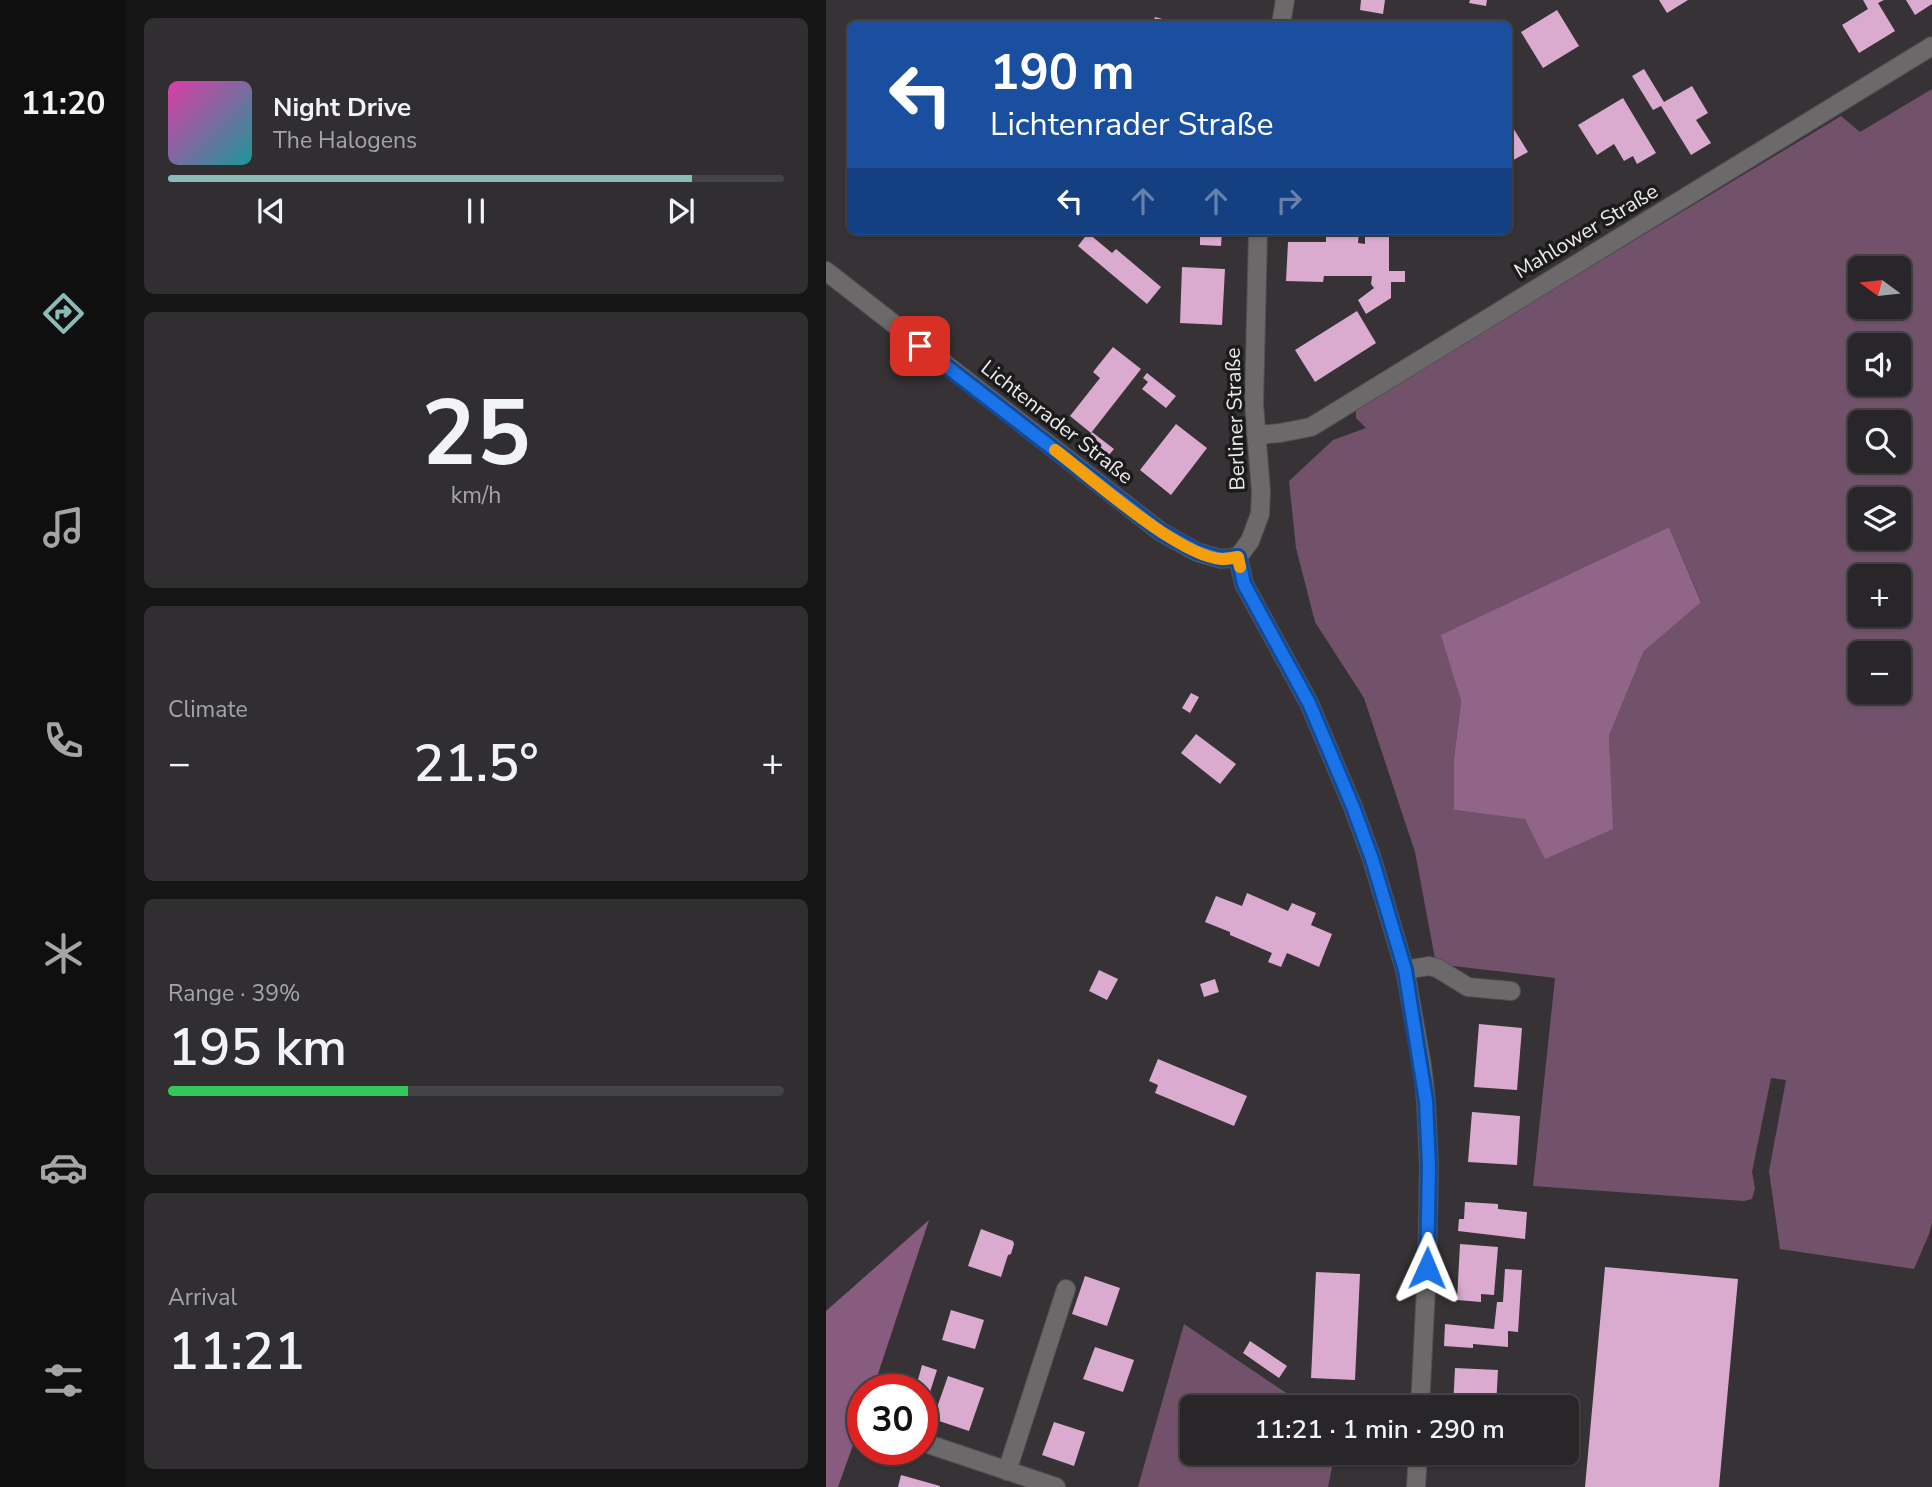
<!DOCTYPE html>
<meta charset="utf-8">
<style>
:root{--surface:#282628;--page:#302e30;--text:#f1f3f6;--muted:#a5a5a8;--line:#444345;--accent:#8bbbb9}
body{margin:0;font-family:"Nunito Sans",sans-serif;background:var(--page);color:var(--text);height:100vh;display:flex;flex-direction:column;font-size:26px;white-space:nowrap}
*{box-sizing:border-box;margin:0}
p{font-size:23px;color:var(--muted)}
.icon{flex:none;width:38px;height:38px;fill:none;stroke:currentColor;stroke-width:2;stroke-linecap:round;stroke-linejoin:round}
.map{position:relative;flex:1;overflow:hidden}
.sheet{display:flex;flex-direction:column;gap:18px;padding:18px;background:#161516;width:700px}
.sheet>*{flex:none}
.guide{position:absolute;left:21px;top:21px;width:665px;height:214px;border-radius:10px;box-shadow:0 2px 5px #0004,0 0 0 2px var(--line);background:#1a4fa0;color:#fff;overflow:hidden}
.needle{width:46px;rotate:285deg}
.controls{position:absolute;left:1022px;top:256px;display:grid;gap:14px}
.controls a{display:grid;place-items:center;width:63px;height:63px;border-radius:10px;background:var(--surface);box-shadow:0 2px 5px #0004,0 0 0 2px var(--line);font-size:35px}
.speed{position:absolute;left:21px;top:1374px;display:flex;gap:14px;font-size:35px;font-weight:700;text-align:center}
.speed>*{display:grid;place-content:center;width:91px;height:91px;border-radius:50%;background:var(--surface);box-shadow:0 2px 5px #0004,0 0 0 2px var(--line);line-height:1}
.speed .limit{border:10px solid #d22;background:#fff;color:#111}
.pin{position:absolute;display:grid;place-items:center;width:60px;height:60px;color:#fff;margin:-30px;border-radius:14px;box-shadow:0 4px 10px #0006}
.me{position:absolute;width:77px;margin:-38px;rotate:1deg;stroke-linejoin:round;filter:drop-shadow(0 0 5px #0008)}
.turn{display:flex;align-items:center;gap:24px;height:147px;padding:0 28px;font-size:32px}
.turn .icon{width:91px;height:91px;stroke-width:2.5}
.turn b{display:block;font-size:49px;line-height:60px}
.lanes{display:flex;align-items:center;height:66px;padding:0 28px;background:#0003;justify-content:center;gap:35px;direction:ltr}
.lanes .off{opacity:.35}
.big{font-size:52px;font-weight:600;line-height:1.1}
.sheet .tile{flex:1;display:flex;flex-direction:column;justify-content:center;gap:10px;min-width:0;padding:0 24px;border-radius:10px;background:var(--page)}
.sheet .dial{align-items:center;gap:0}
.dial b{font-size:91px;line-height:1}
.song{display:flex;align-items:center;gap:21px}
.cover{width:84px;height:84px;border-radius:10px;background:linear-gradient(135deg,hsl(320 70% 55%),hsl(180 70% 35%))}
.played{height:7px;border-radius:4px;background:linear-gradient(90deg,var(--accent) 85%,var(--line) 85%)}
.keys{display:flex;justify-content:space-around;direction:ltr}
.heat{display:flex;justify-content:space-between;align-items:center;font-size:38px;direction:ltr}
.charge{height:10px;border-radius:5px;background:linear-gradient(90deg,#34c759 39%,var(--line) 0)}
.trip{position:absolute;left:354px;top:1395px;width:399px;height:70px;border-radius:10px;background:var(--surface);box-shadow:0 2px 5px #0004,0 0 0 2px var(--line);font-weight:600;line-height:70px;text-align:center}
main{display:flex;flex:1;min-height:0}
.tabs{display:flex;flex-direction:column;width:126px;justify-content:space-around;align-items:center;background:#100f10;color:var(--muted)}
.tabs .icon{width:49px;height:49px}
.tabs .active{color:var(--accent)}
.tabs b{font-size:32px;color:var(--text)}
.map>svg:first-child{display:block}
.green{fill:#72526a;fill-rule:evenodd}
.forest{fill:#875c7e}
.water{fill:#906587}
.building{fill:#daabcf}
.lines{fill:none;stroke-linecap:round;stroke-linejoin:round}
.minor-casing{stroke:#534f52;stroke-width:20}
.minor{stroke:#6b696a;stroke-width:18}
.route-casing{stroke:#114b97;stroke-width:18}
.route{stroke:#1a73e8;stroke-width:12}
.slow{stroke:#f59e0b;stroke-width:12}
.labels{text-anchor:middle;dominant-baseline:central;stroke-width:7;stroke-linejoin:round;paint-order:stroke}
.street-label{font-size:21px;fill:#ece9eb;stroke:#1c1b1c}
</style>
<main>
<nav class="tabs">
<b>11:20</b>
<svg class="icon active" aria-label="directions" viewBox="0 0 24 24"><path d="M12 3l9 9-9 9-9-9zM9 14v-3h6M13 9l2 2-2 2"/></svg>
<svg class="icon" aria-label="music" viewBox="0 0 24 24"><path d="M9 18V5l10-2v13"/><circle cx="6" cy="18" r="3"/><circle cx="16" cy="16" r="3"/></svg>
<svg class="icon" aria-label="phone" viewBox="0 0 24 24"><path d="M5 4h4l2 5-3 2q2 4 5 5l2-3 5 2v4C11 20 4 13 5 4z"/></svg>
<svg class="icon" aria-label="climate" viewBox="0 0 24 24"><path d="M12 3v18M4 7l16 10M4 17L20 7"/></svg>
<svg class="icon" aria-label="car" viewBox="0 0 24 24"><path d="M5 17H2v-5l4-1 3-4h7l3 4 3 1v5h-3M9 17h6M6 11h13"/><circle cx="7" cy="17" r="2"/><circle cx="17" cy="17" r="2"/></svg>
<svg class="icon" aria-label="filters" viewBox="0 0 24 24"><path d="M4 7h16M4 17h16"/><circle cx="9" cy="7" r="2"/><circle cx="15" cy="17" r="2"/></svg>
</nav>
<section class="sheet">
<div class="tile">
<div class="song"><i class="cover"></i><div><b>Night Drive</b><p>The Halogens</p></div></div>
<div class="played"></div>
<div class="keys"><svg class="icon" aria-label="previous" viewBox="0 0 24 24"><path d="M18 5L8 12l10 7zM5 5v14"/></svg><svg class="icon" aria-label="pause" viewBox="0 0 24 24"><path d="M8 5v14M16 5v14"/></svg><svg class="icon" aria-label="next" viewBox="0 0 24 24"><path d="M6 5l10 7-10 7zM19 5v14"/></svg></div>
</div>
<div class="tile dial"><b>25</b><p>km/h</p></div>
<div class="tile"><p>Climate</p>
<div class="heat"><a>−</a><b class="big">21.5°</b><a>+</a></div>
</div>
<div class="tile"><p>Range · 39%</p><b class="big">195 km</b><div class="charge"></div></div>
<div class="tile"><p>Arrival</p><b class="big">11:21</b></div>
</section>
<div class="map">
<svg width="1106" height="1487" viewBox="0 0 1106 1487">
<rect width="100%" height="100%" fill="#363235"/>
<path class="green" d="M1106,89V1222L1103,1234L1088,1269L954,1249L943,1171L960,1080L945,1078L926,1172L929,1188L926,1199L918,1201L707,1186L729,978L610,964L589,852L538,698L489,622L470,548L463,481L507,440L540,428L530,418V408L1015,116L1034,132ZM1034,268H1073V306H1034ZM1034,345H1073V383H1034ZM1034,422H1073V460H1034ZM1034,499H1073V537H1034ZM843,527L875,601L818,651L783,736L786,829L628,810V758L635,701L616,635ZM1034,576H1073V614H1034ZM1034,653H1073V691H1034Z
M358,1324L481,1407H366V1452L509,1453L502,1487H312Z"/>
<path class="forest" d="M103,1220L47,1389L37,1390V1417L12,1487H0V1311Z"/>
<path class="water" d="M843,527L875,602L818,651L783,736L787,829L719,859L699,819L628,810V758L635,701L615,635Z"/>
<path class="building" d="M535,0H559L557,14L534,10Z
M644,0H661L660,6L643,3Z
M833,0H862L841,13Z
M1037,0H1058L1052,3L1069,31L1033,53L1016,25L1042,9Z
M1080,0H1106V4L1089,15Z
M731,10L753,46L717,68L695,32Z
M329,17L340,20L339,24H327Z
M508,20L529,23V24H507Z
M818,69L838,102L866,86L882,113L870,120L885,143L865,155L835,106L827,110L806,76Z
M797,98L830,153L811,164L807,156L798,161L788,144L771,155L752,125Z
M684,123L702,152L682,163V124Z
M374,231H396L395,246L374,245Z
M500,231L533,232L532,243L539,244V236H563V271H579V282H565V298L540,314L532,300L548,288L545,284L546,276H498L497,282L460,281L462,242H500Z
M262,233L286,253L290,249L335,287L321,304L252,246Z
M356,267L399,269L396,325L354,323Z
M531,311L550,343L489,382L469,350Z
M287,347L315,369L265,433L244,416L274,378L267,372Z
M321,373L350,396L340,408L316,389L322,382L317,378Z
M350,424L381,448L345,495L314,470Z
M266,432L288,449L283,455L262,439Z
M365,693L373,697L364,713L356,708Z
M370,734L410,764L394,784L355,753Z
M421,893L462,911L466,903L490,913L485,925L506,934L493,967L461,953L455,967L442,962L446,953L404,935V932L379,922L390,896L416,906Z
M273,970L292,979L281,1000L263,991Z
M389,979L393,992L378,997L374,984Z
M653,1024L696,1028L691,1090L648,1087Z
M332,1059L421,1096L408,1126L329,1093L332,1085L323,1081Z
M646,1112L694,1116L691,1165L642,1162Z
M639,1202L672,1204V1209L701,1212L699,1239L632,1231L633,1219H638Z
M155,1229L187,1241L188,1244L185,1254L182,1255L175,1277L142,1266Z
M634,1244L672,1247L668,1295L655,1294V1302L631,1300Z
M779,1267L912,1279L893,1487H759Z
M679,1269L696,1270L692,1332L682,1331V1347L647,1344V1348L618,1346L619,1324L668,1329L671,1302H677Z
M490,1272L534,1274L529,1380L485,1378Z
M259,1276L294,1288L281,1326L246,1314Z
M125,1310L158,1320L149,1349L116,1340Z
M424,1341L461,1366L453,1378L417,1353Z
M269,1347L308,1360L297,1392L257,1379Z
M96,1365L111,1370L104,1392L90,1387Z
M629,1368L672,1370L670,1407H627Z
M122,1376L158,1388L143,1431L107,1419Z
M228,1422L259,1432L248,1466L216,1455Z
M75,1475L114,1486V1487H72Z"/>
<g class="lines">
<g class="minor-casing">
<path id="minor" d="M455,24L459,0
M0,271L335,532L371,552L395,559L412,557
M430,435L454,433L485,427L1106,46
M412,557L418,584L483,703L527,807L546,859L579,970L596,1066L600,1101L603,1166L601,1268L594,1407
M412,557L424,541L434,514L435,492L428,404L432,231
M579,970L603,966L611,968L642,987L685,991
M96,1442L230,1487
M181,1471L240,1289
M590,1487L592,1452"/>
</g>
<use href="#minor" class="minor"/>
</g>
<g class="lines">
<g class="route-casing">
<path id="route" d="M94,346L335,532L372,552L395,559L412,557L418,584L483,703L527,807L546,859L579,970L600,1101L603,1166L601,1268"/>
</g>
<use href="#route" class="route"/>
<path class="slow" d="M229,450C266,478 353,557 396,559C401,559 407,558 412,557L414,567"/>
</g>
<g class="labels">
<g class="street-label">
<text transform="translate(760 231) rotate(-31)">Mahlower Straße</text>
<text transform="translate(409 419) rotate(-92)">Berliner Straße</text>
<text transform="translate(231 422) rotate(38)">Lichtenrader Straße</text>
</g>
</g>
</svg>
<div class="controls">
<a><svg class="needle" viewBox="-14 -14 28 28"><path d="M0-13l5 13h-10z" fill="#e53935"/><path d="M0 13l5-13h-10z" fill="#a5a5a8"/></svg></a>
<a><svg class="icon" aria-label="sound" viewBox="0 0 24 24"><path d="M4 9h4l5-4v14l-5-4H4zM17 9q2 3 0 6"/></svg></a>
<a><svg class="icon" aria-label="search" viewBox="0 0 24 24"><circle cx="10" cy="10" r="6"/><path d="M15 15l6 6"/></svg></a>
<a><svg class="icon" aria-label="layers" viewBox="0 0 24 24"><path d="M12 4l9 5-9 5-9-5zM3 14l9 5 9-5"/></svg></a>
<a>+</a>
<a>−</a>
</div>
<div class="speed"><div class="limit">30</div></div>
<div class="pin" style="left:94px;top:346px;background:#d93025"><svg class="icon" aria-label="arrive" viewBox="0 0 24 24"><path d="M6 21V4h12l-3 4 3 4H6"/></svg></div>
<svg class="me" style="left:601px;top:1268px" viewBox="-20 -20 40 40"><path d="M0-17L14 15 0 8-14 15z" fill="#1a73e8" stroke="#fff" stroke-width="4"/></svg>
<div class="trip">11:21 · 1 min · 290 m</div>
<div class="guide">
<div class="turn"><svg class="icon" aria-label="left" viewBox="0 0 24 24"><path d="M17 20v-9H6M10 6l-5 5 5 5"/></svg><div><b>190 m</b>Lichtenrader Straße</div></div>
<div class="lanes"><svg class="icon" aria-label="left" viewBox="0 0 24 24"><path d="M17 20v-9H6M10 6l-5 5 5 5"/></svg><svg class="icon off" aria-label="ahead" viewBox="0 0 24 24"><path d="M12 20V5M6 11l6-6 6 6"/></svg><svg class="icon off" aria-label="ahead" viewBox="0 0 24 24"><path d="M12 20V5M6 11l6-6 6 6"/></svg><svg class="icon off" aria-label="right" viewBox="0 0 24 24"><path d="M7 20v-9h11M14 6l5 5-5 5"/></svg></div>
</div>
</div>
</main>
